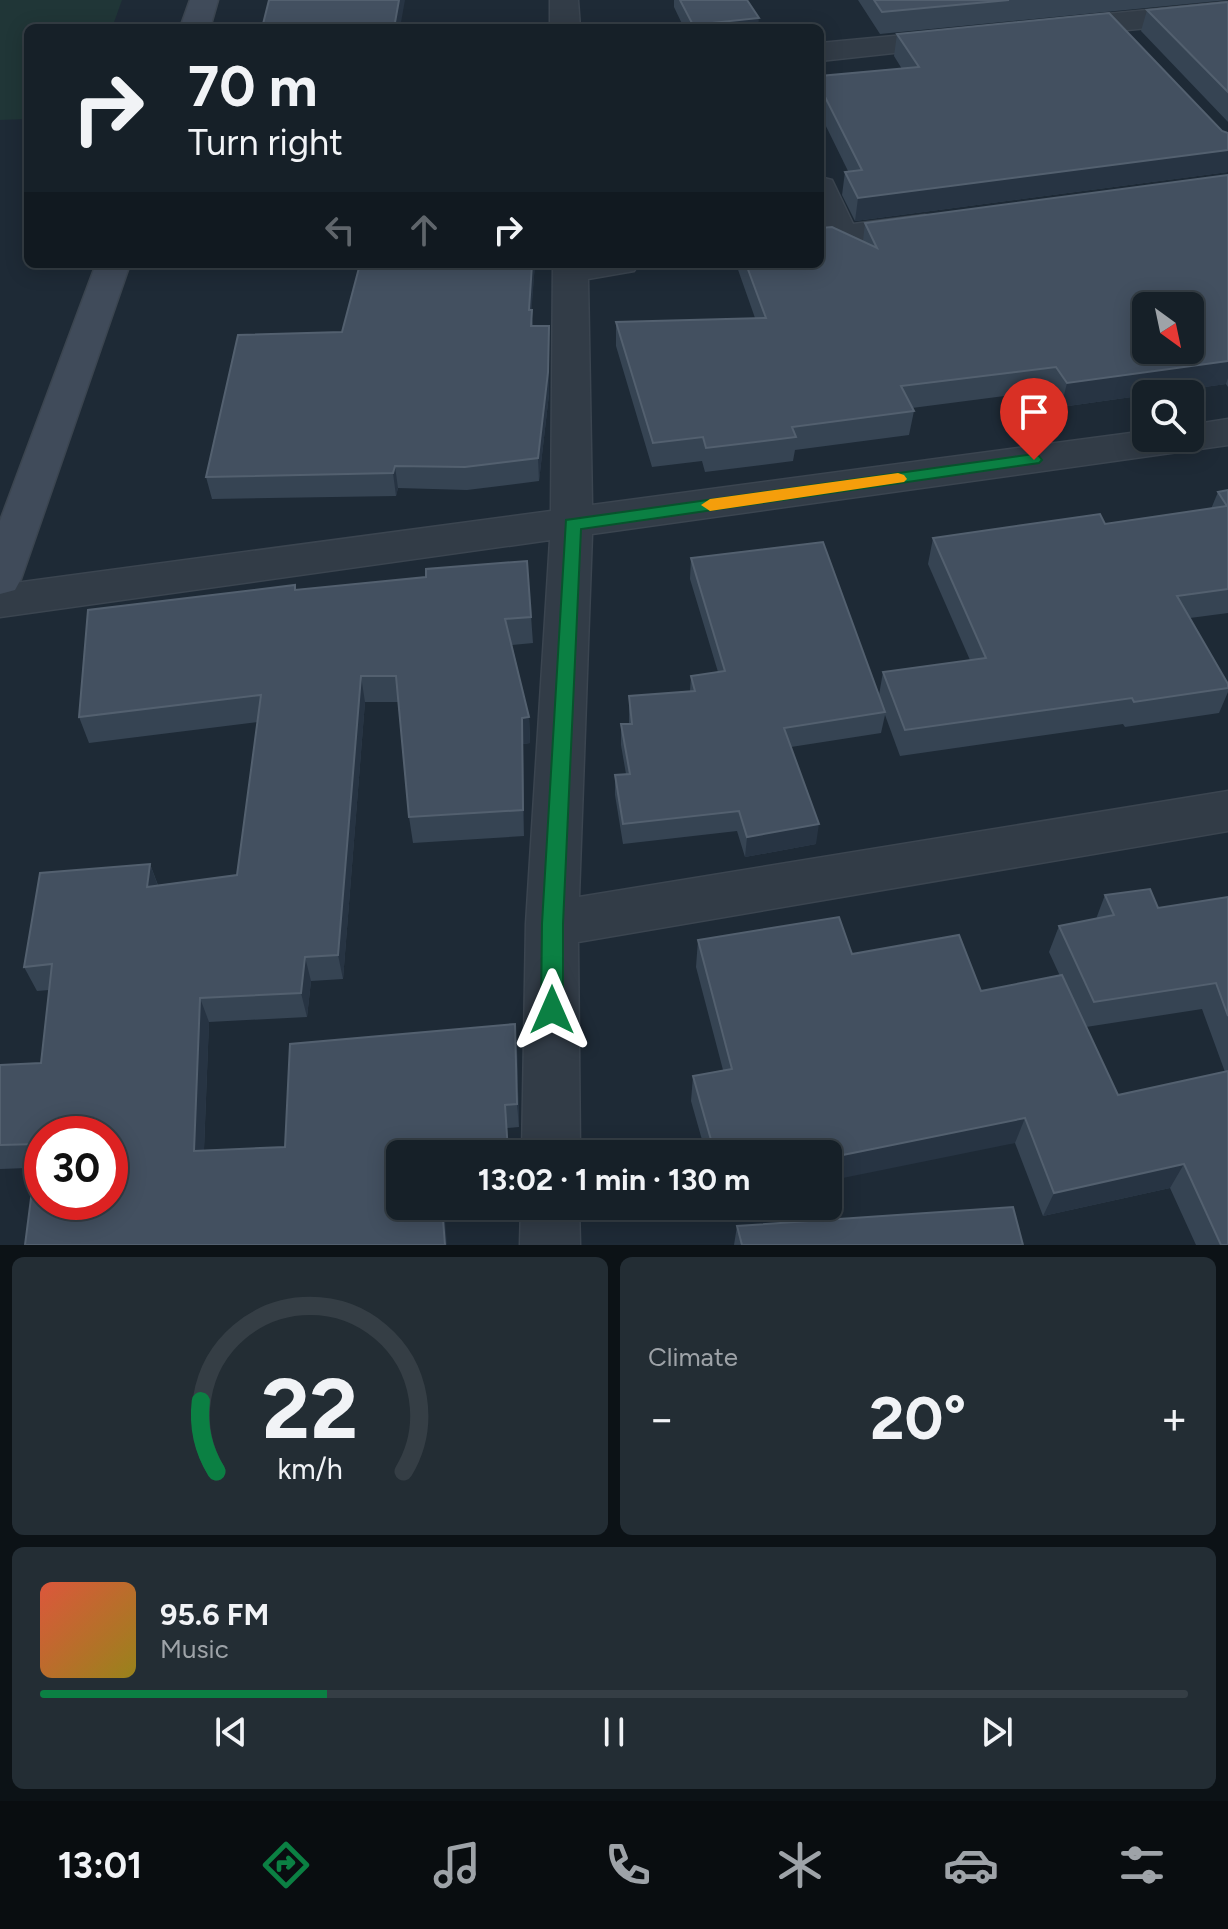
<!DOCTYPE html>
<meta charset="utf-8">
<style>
:root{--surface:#162028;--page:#232d34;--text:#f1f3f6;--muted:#9ea3a8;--line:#353e45;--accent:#0b8043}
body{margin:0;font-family:Figtree,sans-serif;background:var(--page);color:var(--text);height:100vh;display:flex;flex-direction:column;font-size:30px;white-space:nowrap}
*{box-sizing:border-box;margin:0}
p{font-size:26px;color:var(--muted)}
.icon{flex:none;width:44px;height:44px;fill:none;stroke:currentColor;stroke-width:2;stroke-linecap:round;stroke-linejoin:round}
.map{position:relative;height:1245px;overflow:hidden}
.panel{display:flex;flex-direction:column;gap:12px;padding:12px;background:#0c1216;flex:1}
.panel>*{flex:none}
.banner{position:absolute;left:24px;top:24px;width:800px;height:244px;border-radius:12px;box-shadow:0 4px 20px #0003,0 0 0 2px var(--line);background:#162028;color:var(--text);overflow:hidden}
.needle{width:52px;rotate:147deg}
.fabs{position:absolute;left:1132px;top:292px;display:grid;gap:16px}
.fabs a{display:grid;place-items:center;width:72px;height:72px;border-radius:12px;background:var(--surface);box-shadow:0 4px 20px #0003,0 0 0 2px var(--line);font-size:40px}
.speed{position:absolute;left:24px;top:1116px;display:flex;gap:16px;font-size:40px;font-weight:700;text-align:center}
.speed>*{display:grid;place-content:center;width:104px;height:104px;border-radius:50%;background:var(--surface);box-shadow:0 4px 20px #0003,0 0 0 2px var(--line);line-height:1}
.speed .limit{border:12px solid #d22;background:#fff;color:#111}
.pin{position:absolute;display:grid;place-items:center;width:68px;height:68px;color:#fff;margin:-82px -34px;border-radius:50% 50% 50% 0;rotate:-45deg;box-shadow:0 0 8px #0007}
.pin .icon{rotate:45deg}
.me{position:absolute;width:88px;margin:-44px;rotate:0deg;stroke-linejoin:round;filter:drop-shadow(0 0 6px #0008)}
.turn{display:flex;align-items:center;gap:28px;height:168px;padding:0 32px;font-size:36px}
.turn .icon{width:104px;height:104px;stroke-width:2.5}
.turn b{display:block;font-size:56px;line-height:68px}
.lanes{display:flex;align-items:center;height:76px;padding:0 32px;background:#0003;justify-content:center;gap:40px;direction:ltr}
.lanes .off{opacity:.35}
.big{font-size:60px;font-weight:700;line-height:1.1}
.panel .card{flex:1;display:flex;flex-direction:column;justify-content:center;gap:12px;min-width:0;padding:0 28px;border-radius:12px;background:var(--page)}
.panel .dial{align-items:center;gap:0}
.dial svg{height:208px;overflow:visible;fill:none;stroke:var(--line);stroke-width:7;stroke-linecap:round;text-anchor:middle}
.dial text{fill:var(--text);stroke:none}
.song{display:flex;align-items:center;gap:24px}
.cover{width:96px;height:96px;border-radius:12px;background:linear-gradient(135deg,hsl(10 70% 55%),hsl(50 70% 35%))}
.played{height:8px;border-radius:4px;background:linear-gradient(90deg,var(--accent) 25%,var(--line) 25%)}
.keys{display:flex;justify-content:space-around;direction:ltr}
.heat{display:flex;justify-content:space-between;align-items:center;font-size:44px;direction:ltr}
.panel .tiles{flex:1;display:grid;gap:12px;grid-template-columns:1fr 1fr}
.card:last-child{grid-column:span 2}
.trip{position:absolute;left:386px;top:1140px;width:456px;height:80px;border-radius:12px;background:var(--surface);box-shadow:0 4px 20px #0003,0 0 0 2px var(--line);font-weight:700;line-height:80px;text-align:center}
.menu{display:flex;height:128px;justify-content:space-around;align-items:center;background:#090d10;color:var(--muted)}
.menu .icon{width:56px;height:56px}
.menu .active{color:var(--accent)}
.menu b{font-size:36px;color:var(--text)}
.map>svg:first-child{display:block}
.green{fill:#203637}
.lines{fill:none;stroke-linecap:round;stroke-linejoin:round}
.street-casing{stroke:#3b4550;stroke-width:3}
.secondary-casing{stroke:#3b4550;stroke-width:3}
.street{fill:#323c47;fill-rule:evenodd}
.secondary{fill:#404b5a;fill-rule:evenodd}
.wall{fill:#364453;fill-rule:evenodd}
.shaded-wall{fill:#273443}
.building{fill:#435060;stroke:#53606f;stroke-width:2;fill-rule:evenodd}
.route{fill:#0b8043;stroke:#07532c;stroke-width:2}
.slow{fill:#f59e0b}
</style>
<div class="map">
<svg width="1228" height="1245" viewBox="0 0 1228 1245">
<rect width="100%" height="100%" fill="#1e2a36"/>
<path class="green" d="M0,0H122L112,28H28V119L0,120Z"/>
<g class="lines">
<g class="street-casing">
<path id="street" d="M550,0H578L580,28H550Z
M1228,2V20L1057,37L1047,34L1042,28L1047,22L1057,19Z
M957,30L967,33L972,39L967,45L820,61V43Z
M820,177L832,180L853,224L925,215L937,218L942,225L937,232L925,235L820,249Z
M553,264H639L634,271L588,279L592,505L1146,431V438H1190V425L1228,419V445L592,534L579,897L1228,791V831L578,942L580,1154H522L526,924L550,540L0,617V585L551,511Z
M521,1206H579L580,1245H520Z"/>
</g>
<g class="secondary-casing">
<path id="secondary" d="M190,0H218L210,28H180Z
M96,264H130L21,579L15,590L0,594V521Z"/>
</g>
<use href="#street" class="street"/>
<use href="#secondary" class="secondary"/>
</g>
<path class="wall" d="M674,0H747L758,28H684L674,7Z
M858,0H1228L880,34Z
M1228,2V122L1141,31L1147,10Z
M897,34L1228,133V172L855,221L842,195L845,172L848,171L820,114V76L902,69L894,56Z
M1228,175V387L1226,384L1155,394H1146V395L1061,407L1050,390L912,408L914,411L909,435L795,450L793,461L705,472L702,461L652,467L616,346V322L755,318L736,264H820L821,228L863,241L865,223Z
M322,264H535L531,310L533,326L549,348V394L539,481L467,490L398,488L396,496L212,499L206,477L342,332L360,266H322Z
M1228,490V613L1190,618L1228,684V692L1219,713L1125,727L1123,724L900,756L885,715L881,733L791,747L816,844L745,857L737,831L623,844L615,795V775L626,774L621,745V724H629V696L690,691L691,676L718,672L690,579L691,558L879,695L883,672L970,660L928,564L933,538L1105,524L1211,509L1218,492Z
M527,561L533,643L512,645L529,717L530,743L523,744L524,836L413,843L409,817L398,702H365L343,979L311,981L307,1017L209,1022L204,1150L285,1147L517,1048L519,1127L507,1128L509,1154H400L0,1169V1065L41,1063L49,990L37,991L24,967L150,864L158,885L237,875L258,722L89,743L79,717L296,590L426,577Z
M1105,895L1158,908L1228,897V1245H1196L1170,1188L1043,1216L1015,1143L828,1154H706L691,1101L693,1076L723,1070L696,967L698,940L852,954L981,991L1060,976L1049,952L1059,926L1096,919ZM1202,1009L1225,1072L1118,1095L1086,1027Z
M737,1226L1023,1245H734Z"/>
<path class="shaded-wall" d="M399,0H405L400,28H394Z
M759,18L758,28H693V25Z
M1228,150V172L855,221L858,198Z
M532,264H535L530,332L529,310Z
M549,326V394L539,481L538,458Z
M1228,361V378L1226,384L1155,394H1146V395L1061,407L1067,383Z
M395,466L398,488L396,496L393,473Z
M361,676L365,702L343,979L338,955Z
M529,717L530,743L523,744L524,836L523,810L522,718Z
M819,824L816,844L745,857L747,837Z
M150,864L159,889L147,887Z
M305,957L311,981L307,1017L301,993Z
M200,998L209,1022L203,1173L194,1151Z
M515,1024L517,1048L519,1127L517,1104Z
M1025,1118L1015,1143L828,1181V1158Z
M1184,1164L1170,1188L1043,1216L1054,1193Z
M442,1206H444L447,1245H445Z"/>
<path class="building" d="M269,0H399L394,28H262Z
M680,0H747L759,18L693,25Z
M874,0H1009L882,12Z
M1228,2V92L1147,10Z
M1109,13L1222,131L1228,133V150L858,198L845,172L862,170L820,87V76L919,67L897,34Z
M1228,175V361L1067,383L1056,367L901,386L914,411L792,427L796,437L706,448L703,437L653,443L616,322L766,318L746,264H820V225L821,228L832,227L877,248L865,223ZM1146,306H1190V350H1146Z
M360,264H532L529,310H532L531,326H549L548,372L538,458L465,467L395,466L393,473L206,477L238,335L342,332Z
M1228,490V589L1177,596L1228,684V688L1134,702L1132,698L905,730L883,672L986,658L933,538L1100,514L1105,524L1227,506L1218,492Z
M823,542L885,712L784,728L819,824L747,837L739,811L623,824L615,775L630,774L621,724H632L629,696L695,691L691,676L725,671L691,558Z
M527,561L531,617L505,619L529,717L522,718L523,810L409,817L396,676H361L338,955L305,957L301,993L200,998L194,1151L285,1147L290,1044L515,1024L517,1104L505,1105L508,1152L482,1154H400V1206H442L445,1245H25L38,1144L0,1145V1065L41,1063L52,964L24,967L40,873L150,864L147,887L237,875L261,695L79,717L88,610L295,585V590L426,577V569ZM42,1134H110V1202H42Z
M1150,889L1158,908L1228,897V1016L1216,983L1094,1002L1059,926L1114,915L1105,895Z
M839,917L852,954L959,935L981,991L1062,975L1118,1095L1228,1071V1245H1221L1184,1164L1054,1193L1025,1118L828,1158V1154H715L693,1076L732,1069L698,940Z
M1013,1207L1023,1245H742L737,1226Z"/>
<path class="route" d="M1034,454L1039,456L1042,460L1039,463L581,529L563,924V1010L560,1017L552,1020L544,1017L541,1010L542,924L566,520Z"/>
<path class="slow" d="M898,473L904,475L907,479L904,482L710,511L701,505L710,499Z"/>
</svg>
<div class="fabs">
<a><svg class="needle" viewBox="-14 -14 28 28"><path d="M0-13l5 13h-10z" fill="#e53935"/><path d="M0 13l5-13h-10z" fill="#9ea3a8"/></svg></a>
<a><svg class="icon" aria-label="search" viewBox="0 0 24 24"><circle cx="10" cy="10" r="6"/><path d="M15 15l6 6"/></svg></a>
</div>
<div class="speed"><div class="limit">30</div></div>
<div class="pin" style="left:1034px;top:460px;background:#d93025"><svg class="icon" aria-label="arrive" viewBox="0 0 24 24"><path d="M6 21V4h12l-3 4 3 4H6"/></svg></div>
<svg class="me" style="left:552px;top:1010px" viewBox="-20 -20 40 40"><path d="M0-17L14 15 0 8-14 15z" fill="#0b8043" stroke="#fff" stroke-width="4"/></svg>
<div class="trip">13:02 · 1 min · 130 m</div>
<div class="banner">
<div class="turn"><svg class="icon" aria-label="right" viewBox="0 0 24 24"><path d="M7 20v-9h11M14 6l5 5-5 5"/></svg><div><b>70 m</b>Turn right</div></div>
<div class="lanes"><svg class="icon off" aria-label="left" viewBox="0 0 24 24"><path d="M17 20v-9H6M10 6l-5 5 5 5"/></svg><svg class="icon off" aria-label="ahead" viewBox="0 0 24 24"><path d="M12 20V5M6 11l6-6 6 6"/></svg><svg class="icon" aria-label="right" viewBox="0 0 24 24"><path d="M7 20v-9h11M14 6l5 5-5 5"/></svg></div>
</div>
</div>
<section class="panel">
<div class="tiles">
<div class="card dial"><svg viewBox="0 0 100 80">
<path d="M14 69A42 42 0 1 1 86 69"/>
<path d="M14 69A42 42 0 0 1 8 42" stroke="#0b8043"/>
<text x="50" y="56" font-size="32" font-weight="700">22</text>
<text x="50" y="72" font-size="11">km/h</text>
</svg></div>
<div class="card"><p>Climate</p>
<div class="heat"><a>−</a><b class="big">20°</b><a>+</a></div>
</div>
<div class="card">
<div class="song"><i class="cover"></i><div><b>95.6 FM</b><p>Music</p></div></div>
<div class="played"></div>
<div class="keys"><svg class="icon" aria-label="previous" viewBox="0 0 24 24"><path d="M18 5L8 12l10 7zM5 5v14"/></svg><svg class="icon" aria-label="pause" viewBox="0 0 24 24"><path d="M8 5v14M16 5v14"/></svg><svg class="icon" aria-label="next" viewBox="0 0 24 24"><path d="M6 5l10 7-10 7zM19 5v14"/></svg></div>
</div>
</div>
</section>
<nav class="menu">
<b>13:01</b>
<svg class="icon active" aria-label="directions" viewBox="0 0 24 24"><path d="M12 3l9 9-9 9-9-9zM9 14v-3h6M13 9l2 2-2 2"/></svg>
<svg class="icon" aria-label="music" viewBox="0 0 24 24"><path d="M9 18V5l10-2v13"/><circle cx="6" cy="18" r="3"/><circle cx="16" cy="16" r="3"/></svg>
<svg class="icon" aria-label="phone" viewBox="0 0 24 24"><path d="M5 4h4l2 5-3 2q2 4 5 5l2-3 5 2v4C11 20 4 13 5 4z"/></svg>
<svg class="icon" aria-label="climate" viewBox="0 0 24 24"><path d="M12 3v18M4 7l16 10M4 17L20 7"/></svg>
<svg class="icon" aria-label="car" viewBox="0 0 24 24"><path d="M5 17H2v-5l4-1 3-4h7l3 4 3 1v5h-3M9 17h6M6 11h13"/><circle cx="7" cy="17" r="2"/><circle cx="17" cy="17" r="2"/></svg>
<svg class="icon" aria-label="filters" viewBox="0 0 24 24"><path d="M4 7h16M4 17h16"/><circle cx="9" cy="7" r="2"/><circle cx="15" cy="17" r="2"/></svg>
</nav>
